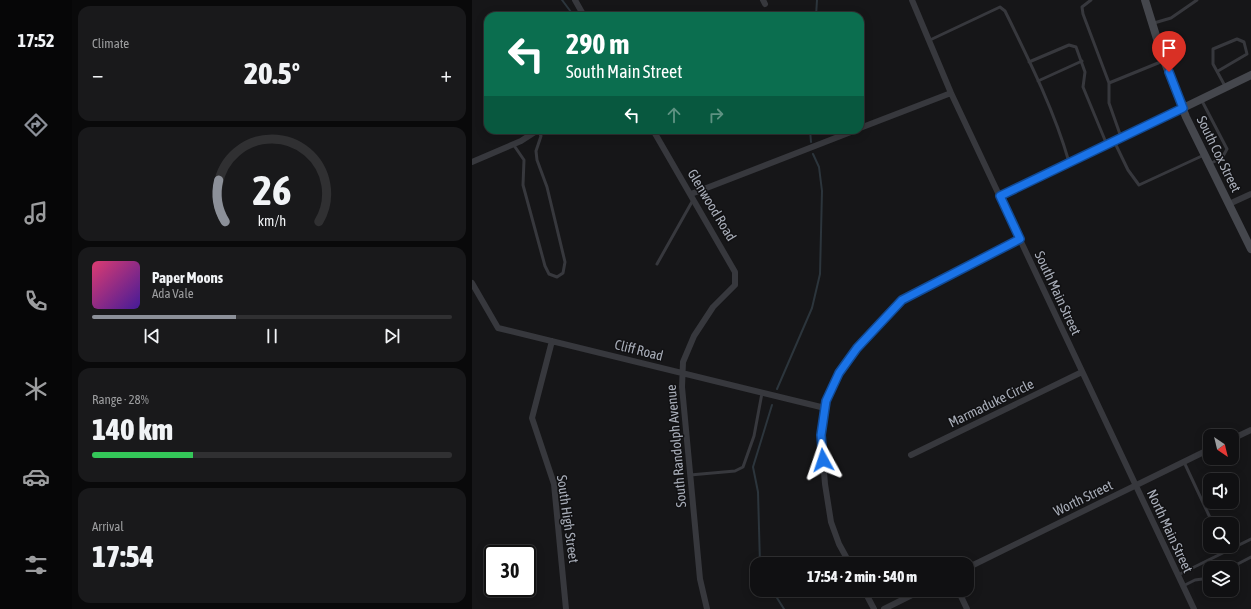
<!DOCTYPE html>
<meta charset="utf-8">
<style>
:root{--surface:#101012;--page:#19191b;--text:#f1f3f6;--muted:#9c9d9f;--line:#303032;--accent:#8c9099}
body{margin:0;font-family:"Asap Condensed",sans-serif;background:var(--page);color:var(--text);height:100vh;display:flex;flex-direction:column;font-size:15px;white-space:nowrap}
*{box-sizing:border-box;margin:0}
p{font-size:13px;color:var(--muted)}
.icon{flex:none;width:22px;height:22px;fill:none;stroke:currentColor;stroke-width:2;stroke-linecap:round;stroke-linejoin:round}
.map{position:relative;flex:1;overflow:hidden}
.details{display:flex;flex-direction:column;gap:6px;padding:6px;background:#09090a;width:400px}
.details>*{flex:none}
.banner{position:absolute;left:12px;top:12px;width:380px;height:122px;border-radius:12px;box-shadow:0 2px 10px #0003,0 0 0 1px var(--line);background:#0b6e4f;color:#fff;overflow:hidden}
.needle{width:26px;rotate:145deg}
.controls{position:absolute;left:731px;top:429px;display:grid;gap:8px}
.controls a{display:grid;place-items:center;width:36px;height:36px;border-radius:8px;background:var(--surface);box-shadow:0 2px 10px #0003,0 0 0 1px var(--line);font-size:20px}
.speed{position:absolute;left:12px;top:545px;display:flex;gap:8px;font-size:20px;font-weight:700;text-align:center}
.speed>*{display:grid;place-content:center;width:52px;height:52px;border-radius:50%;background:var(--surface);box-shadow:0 2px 10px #0003,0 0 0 1px var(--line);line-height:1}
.speed .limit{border:2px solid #111;border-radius:6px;background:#fff;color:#111}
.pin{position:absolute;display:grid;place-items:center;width:34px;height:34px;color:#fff;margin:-41px -17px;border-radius:50% 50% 50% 0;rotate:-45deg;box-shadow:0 0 4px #0007}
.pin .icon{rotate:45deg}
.me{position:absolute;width:44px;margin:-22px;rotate:355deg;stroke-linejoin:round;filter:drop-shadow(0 0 3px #0008)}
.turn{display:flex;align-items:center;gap:14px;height:84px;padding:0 16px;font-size:18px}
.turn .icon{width:52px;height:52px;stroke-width:2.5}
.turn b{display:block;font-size:28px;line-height:34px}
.lanes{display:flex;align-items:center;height:38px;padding:0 16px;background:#0003;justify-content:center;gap:20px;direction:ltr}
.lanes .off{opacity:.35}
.big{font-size:30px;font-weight:800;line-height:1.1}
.details .card{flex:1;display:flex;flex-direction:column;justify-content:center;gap:6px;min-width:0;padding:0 14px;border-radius:12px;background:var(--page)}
.details .dial{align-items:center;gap:0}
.dial svg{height:104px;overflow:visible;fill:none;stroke:var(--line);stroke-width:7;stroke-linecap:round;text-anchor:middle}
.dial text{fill:var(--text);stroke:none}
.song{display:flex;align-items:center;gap:12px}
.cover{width:48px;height:48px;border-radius:6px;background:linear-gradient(135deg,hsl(340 70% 55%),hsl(260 70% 35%))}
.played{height:4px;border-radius:2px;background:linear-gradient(90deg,var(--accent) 40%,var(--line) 40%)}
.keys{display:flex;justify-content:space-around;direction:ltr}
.heat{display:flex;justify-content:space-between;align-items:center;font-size:22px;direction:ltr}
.charge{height:6px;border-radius:3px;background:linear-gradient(90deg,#34c759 28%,var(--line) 0)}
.trip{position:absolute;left:278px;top:557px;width:224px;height:40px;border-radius:12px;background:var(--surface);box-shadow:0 2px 10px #0003,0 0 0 1px var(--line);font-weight:800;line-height:40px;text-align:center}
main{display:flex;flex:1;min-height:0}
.tab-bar{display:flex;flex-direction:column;width:72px;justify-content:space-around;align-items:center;background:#060607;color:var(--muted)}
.tab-bar .icon{width:28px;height:28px}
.tab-bar .current{color:var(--accent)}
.tab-bar b{font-size:18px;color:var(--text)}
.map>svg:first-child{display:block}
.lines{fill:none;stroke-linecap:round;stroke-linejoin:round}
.stream{stroke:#2c353c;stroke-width:2}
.lane{stroke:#37383d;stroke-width:3}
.street{stroke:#37383d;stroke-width:6}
.secondary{stroke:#45474d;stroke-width:8}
.route-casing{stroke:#114b97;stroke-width:10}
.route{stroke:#1a73e8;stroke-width:7}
.labels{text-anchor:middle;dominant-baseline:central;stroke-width:3;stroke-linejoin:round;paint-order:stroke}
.street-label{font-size:14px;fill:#a8adb8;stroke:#111113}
</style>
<main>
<nav class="tab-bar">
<b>17:52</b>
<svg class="icon current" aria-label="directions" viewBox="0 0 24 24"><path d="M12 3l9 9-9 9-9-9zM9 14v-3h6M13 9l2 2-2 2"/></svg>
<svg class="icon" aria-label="music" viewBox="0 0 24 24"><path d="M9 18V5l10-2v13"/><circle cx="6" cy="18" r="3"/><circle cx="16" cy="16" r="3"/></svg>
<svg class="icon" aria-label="phone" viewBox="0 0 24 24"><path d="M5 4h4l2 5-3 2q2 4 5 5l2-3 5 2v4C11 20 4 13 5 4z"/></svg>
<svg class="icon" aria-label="climate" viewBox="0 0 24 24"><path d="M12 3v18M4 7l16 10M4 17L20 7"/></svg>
<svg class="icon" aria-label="car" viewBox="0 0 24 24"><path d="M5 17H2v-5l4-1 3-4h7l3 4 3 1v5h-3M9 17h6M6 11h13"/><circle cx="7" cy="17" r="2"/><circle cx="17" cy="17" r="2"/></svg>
<svg class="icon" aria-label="filters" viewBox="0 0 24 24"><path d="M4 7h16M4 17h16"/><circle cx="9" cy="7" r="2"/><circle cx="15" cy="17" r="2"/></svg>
</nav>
<section class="details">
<div class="card"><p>Climate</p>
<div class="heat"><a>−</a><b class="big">20.5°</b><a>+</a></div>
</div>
<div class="card dial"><svg viewBox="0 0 100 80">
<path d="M14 69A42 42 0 1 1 86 69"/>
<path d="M14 69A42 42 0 0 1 9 37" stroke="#8c9099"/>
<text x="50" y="56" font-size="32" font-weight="700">26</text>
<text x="50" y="72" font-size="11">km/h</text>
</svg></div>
<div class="card">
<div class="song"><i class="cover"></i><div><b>Paper Moons</b><p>Ada Vale</p></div></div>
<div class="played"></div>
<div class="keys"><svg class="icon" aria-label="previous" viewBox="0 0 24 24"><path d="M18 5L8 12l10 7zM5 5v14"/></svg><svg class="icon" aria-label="pause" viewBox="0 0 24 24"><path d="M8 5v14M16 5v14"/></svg><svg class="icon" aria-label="next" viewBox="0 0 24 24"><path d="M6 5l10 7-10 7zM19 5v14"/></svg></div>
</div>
<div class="card"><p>Range · 28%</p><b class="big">140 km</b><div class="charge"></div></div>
<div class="card"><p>Arrival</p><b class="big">17:54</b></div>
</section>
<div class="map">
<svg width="779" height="609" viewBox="0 0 779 609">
<rect width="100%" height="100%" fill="#161618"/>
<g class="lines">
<path class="stream" d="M90,0L102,16
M344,16L345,0
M338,130L339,142
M305,389L340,308L348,274L350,191L347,167L341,154
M288,564L286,492L281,467L300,405
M300,590L312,609"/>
<path class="lane" d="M619,0L610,7L611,14L637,83V103L649,137
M682,23L699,18L725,0
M458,40L528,7L533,11C557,60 582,110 597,162
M557,62L597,45L604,47L613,72L611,87L635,145
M746,71L775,54L772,42L765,39L741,49V64L753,86
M566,81L610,61
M637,83L691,61
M729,99L755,149L750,158L737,164
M642,141L656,170L667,185L732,155
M41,144L52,160L51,185L73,266L77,274L85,277L91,273L93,262L75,187L65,160L64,151L69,136L66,130
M185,264L221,200
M712,462L741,524
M218,475L263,471L271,467L282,436L290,393
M758,568L779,557
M706,575L779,539
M711,586L723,580L738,578"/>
<path class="street" d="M103,0L112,16
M291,0L293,4
M440,0L479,93L722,609
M388,128L479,93
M181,130L263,272V285L241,307L222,336L211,362L210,387L228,579L235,609
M0,162L49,141L66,130
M219,194L384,130
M528,196L711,108
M757,204L779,194
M0,283L26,328L353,408
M80,341L60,418L82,484L94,609
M760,439L779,430
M439,455L610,372
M378,564L367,544L359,522L353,484L349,435L354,401L367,373L385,348L430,300L548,239
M495,568L738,449
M392,590L402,609
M486,590L495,609
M412,609L450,590"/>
<path class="secondary" d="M673,0L690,55L714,117L779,249
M711,108L779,75"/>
</g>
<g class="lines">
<g class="route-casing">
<path id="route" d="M351,460L349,435L354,401L367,373L385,348L430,300L548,239L528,196L711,108L697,72"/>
</g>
<use href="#route" class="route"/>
</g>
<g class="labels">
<g class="street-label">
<text transform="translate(747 154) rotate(64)">South Cox Street</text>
<text transform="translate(240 205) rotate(59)">Glenwood Road</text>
<text transform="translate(586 293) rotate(65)">South Main Street</text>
<text transform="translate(167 350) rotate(14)">Cliff Road</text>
<text transform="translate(519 403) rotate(-26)">Marmaduke Circle</text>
<text transform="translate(204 446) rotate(-95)">South Randolph Avenue</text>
<text transform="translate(611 498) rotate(-26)">Worth Street</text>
<text transform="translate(96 519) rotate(82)">South High Street</text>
<text transform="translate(698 531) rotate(65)">North Main Street</text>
</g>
</g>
</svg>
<div class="controls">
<a><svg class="needle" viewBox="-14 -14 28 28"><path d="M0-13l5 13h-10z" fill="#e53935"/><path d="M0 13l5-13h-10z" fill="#9c9d9f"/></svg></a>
<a><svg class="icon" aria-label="sound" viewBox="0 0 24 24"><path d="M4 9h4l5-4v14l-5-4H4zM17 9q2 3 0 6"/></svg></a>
<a><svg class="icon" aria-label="search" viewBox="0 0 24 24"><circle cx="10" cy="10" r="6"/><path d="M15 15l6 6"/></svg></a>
<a><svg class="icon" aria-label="layers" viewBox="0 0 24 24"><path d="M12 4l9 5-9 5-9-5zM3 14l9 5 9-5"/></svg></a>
</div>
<div class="speed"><div class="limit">30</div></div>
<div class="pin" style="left:697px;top:72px;background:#d93025"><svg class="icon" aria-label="arrive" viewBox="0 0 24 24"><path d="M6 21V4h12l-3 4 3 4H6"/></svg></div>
<svg class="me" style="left:351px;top:460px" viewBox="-20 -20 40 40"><path d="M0-17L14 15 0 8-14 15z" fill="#1a73e8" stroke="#fff" stroke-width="4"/></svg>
<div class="trip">17:54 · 2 min · 540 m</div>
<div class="banner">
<div class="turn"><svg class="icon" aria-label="left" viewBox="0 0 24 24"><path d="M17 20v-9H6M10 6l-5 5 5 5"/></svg><div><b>290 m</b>South Main Street</div></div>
<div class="lanes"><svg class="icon" aria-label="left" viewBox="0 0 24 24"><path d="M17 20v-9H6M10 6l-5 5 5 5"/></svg><svg class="icon off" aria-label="ahead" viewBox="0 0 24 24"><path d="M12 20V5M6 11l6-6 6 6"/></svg><svg class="icon off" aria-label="right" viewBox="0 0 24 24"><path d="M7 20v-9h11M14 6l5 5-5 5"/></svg></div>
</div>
</div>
</main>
